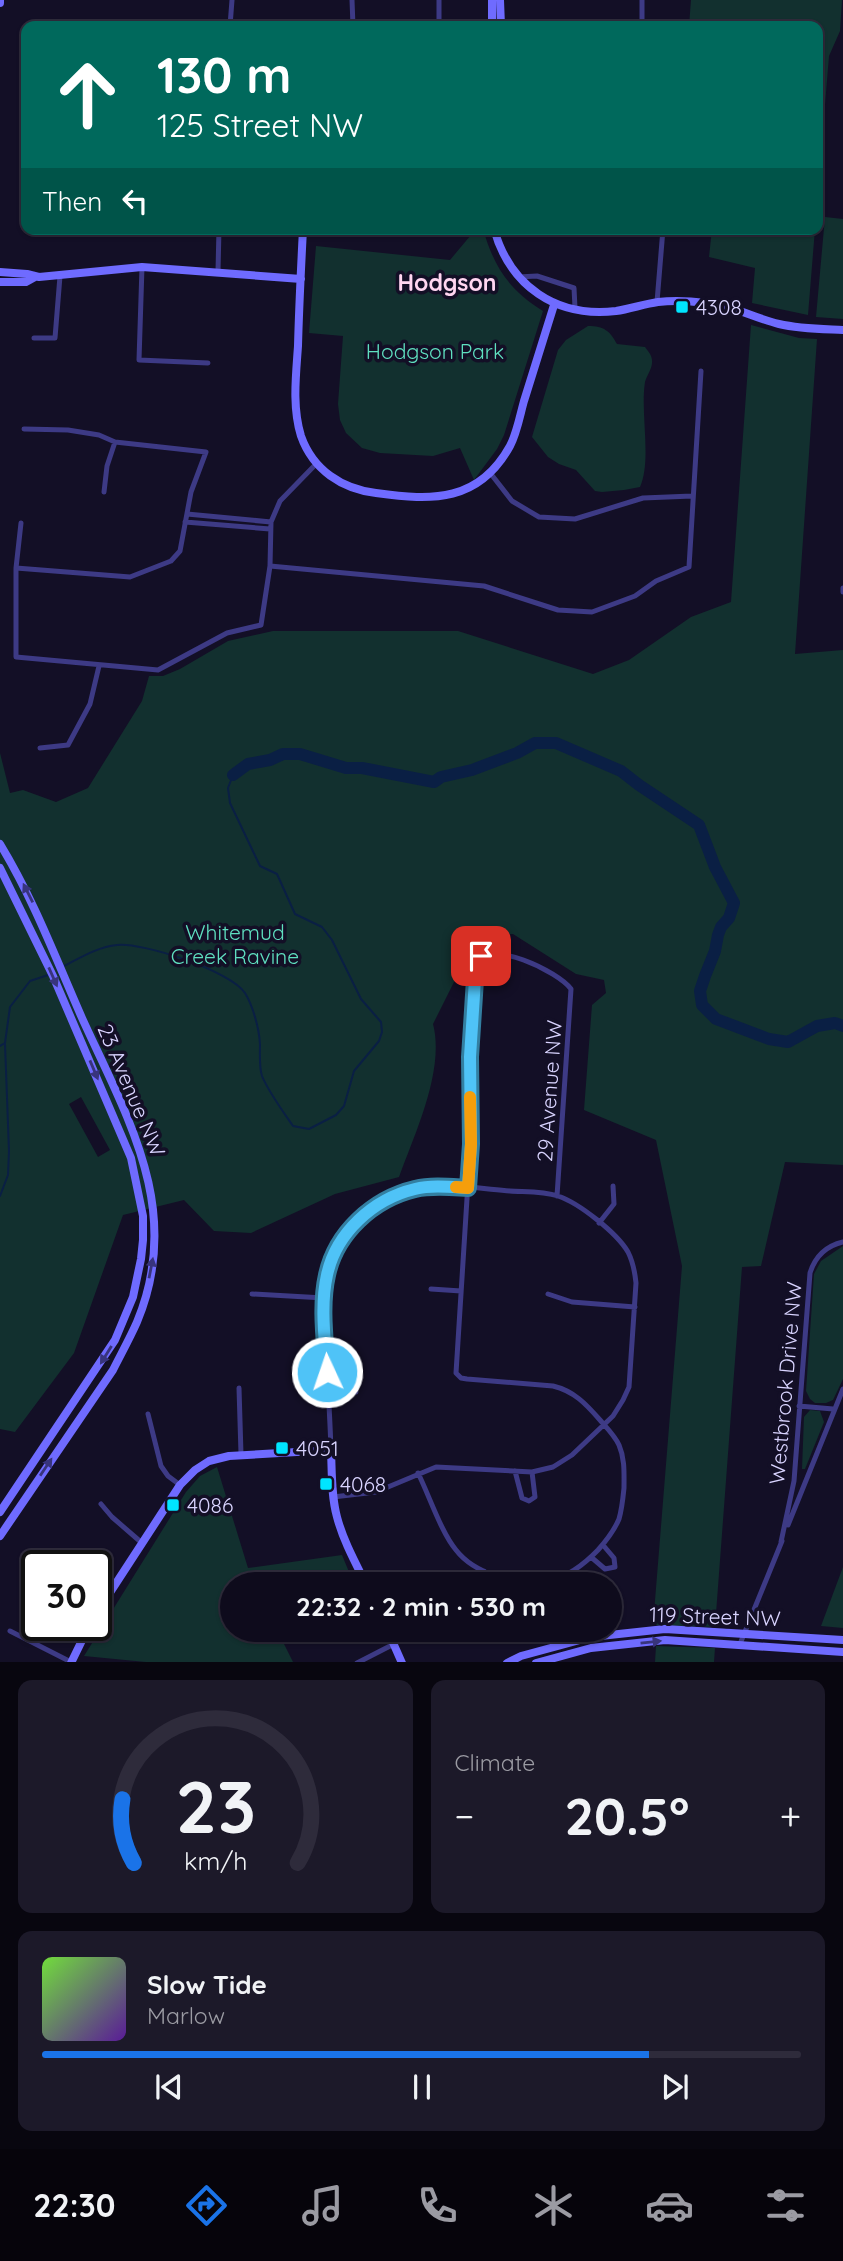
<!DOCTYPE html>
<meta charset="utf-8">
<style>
:root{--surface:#0e0b1c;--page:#1c1929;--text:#f1f3f6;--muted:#9b9ba3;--line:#2e2b3b;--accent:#1a73e8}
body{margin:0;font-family:Quicksand,sans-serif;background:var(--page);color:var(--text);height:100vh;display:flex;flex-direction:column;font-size:26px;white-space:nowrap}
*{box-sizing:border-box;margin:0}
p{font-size:23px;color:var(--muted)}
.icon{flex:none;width:38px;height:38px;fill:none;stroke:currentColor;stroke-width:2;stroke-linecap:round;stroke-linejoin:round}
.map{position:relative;height:1662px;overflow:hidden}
.details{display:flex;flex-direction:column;gap:18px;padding:18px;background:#08060f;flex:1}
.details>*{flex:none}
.top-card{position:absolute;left:21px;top:21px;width:802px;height:214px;border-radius:14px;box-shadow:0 2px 5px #0004,0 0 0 2px var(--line);background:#00695c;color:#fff;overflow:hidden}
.speed{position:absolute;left:21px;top:1550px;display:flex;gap:14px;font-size:35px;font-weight:700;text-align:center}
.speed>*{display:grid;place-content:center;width:91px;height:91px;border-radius:50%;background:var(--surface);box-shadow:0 2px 5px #0004,0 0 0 2px var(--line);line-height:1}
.speed .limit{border:4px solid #111;border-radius:10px;background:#fff;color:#111}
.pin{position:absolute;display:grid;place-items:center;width:60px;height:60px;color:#fff;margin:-30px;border-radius:14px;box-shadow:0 4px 10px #0006}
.me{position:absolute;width:77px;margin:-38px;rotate:357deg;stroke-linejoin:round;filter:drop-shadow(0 0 5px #0008)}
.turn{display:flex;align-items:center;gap:24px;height:147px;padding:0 21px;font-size:32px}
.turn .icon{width:91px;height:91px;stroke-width:2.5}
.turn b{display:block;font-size:49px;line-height:60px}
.then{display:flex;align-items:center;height:66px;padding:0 21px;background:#0003;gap:14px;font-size:26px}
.big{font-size:52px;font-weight:700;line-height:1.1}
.details .tile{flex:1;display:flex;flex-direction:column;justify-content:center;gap:10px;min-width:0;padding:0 24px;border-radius:14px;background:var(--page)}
.details .dial{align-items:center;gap:0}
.dial svg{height:182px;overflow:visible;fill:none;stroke:var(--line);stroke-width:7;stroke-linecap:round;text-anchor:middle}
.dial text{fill:var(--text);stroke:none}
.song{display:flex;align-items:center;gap:21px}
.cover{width:84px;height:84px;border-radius:10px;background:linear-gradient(135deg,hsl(100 70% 55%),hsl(270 70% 35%))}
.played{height:7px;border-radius:4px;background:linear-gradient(90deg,var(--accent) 80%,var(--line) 80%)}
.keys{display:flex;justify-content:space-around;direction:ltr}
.heat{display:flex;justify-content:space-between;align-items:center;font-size:38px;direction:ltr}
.details .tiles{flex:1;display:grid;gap:18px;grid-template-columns:1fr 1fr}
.tile:last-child{grid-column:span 2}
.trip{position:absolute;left:220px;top:1572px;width:402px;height:70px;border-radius:35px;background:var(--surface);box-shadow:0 2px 5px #0004,0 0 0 2px var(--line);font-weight:700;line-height:70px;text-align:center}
.menu{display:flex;height:112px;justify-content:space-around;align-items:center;background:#06040b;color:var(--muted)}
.menu .icon{width:49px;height:49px}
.menu .active{color:var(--accent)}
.menu b{font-size:32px;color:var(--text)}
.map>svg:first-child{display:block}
.green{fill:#12302f;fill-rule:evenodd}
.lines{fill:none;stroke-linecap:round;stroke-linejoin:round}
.stream{stroke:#0a1f44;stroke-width:2}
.river{stroke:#0a1f44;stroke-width:12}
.street{stroke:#3d3a85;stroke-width:5}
.secondary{stroke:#6f6bff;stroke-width:8}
.oneway{fill:#38347d}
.route-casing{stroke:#337fa1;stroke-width:18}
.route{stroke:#4fc3f7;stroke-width:12}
.slow{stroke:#f59e0b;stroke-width:12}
.poi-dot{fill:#00e5ff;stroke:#130f26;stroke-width:2.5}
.labels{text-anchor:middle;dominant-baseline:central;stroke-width:7;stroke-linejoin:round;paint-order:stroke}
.poi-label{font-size:21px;fill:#d9d4ff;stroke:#130f26;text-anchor:start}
.park-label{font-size:21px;fill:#5fe0c0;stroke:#130f26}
.street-label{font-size:21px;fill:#d9d4ff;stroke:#130f26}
.neighbourhood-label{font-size:23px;font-weight:bold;fill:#ffd6f0;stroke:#130f26}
</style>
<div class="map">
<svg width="843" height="1663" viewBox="0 0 843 1663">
<rect width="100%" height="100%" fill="#130f26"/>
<path class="green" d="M691,0H842L840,31L829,56L817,202V26H689Z
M825,217L843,219V319L816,317Z
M476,229H483C494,267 509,290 543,311L504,435L497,449L474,480L460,448L433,456L380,453L362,448L346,433L340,420L338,404L343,336L309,333L316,246L450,260Z
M712,229H815L808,315L752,303L755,268L709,257Z
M751,325L799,338L817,339L795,654L843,650V1165L785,1162L761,1266L742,1267L715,1627L656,1625L657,1614L654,1613L682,1266L656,1140L584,1110L592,1005L606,993L604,980L576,974L513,934L477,936L433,1024C445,1070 415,1133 399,1177L335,1194L251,1233L214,1231L184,1200L123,1215L74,1353L15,1432L0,1429V740V753L10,793L23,790L56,802L88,788L142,701L149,676H163L180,669L228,641L273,631H458L593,674L629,660L691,617L731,602ZM81,1097L110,1150L98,1157L69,1104Z
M588,326C604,326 610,331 617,344L645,347C647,350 650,353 651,356C655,366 647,374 645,382C640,413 652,460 640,487L624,490L602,492L595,491L576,470L559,464L548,457L532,437L558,350L566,340Z
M843,1246V1379L833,1400L826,1403H815L810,1399L806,1391L814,1274L821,1261Z
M810,1410L820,1411L824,1422L805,1469H802L804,1417Z
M217,1467L248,1568L342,1555L354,1584H233V1629H314L284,1644L293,1662L156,1663L84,1656L186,1492L200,1476Z
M843,1567V1628L821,1626Z
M656,1646L715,1648L714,1662H655Z"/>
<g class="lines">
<path class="stream" d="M62,967C80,958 97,947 117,945C142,942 231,971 245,993C253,1006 259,1028 260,1044C260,1054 259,1067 262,1076C268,1091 284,1113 293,1126L309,1129L336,1115L344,1106L354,1071L379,1041L382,1032L381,1022L361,999L332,940L322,927L295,914L277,874L260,866L230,803L228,788L233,775
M0,1046L5,1043L10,1007L30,981L48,975
M0,1196L8,1175L9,1151L5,1044"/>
<path class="river" d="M233,775L248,764L270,760L283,754H300L346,768H362L434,782L441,777L472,770L517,753L535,743H556L621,771L639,785L699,825L715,867L734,903L729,918L721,927L718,935L715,951L705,976L700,991L702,1005L716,1019L769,1039L788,1042L817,1026L835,1023L843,1026"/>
<path class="street" d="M352,0L353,26
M439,0V26
M642,0V26
M230,26L232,0
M142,267L139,360L208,363
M218,271L219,229
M518,277L537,276L574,288L575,308
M657,302L663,229
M34,338H55L60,276
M491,474L512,501L539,517L575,519L643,498L692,496
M104,492L107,466L115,442
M187,514L271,522
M185,522L270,529
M21,523L16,568V657L158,670L227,633L261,625L270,566L271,522L280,501L316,464
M270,566L484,586L558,610L592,612L635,596L656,581L689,567L701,371
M16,568L130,577L171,561L180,551L191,492L206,452L115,442L99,435L68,430L24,429
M843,588V592
M40,748L68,745L90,704L99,666
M599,1223L614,1204L613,1186
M431,1289L461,1291
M252,1294L324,1298
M548,1294L572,1302L635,1307
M239,1388L241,1454
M328,1394L356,1392
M799,1406L833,1409
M148,1414L161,1466L168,1476L180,1485
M331,1450C330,1418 328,1386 326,1354C325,1324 320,1293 330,1264C341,1235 365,1208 394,1196C431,1180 472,1188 510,1191C526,1192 543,1191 558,1196C579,1203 617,1233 628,1252C633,1262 635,1273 636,1283L629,1387L623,1400L613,1416L572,1455L553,1467L532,1472L436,1467L376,1492L333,1497
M515,1471L522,1498L529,1501L535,1497L532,1472
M418,1473C429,1495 441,1532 456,1550C466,1563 481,1571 496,1576C537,1592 568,1581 598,1550C606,1541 614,1531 619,1519C622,1509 623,1498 624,1488C624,1473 625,1459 619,1445C615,1436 607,1428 600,1420C586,1404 574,1391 553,1386L467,1379L461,1378L456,1373L470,1151V1057L476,964C488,937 559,972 571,989L557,1196
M101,1504L112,1517L142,1543
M788,1525L843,1389
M781,1542L794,1481L810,1273C815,1257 826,1246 843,1242
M35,1553L54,1566
M591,1557L605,1569L615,1567L614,1558L603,1545
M479,1584L484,1571
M10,1631L71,1662
M740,1644L782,1541
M357,1663L394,1644"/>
<path class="secondary" d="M500,0L501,26
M0,3V0
M492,26V0
M303,229C301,268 299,307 298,346C296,375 292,407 301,436C313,470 342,489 376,493C433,501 479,502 510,446C517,433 520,415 524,401C534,369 544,337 554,305
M494,229C510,286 556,318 616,311C630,309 644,304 658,302C674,300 691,301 706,303C732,305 754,318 779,324C800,329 822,329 843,330
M0,272L27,274L39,277L142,267L301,279
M0,282H26L35,277
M0,844C34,900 56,959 82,1018C127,1117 184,1210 137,1322C130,1338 121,1354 113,1370L0,1536
M0,868L53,976L131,1158L143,1216V1240L141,1259L133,1297L115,1340L0,1512
M96,1614L180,1485L195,1470L209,1461L229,1456L331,1450C332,1472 331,1495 337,1517C343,1540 355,1562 366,1584
M387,1629L402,1663
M71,1663L89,1626
M507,1663L521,1656L591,1637L665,1629L843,1640
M536,1663L591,1648L665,1640L843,1652"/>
</g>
<defs><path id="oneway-solid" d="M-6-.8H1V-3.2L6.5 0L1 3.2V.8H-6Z" transform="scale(1.75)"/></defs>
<g class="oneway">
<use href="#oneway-solid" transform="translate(28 893) rotate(-117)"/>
<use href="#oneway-solid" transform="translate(53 977) rotate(66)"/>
<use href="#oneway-solid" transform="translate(94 1070) rotate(67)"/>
<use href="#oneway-solid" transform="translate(151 1268) rotate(-79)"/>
<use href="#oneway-solid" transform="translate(106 1355) rotate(122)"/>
<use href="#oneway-solid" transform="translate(46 1467) rotate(-56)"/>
<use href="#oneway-solid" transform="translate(651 1642) rotate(-6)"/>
</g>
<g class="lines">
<g class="route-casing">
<path id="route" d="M327,1372C325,1340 320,1306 327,1275C336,1233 373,1199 415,1189C432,1185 450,1187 468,1188L471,1144L470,1057L476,964L481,956"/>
</g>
<use href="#route" class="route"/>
<path class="slow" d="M456,1187L468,1188L471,1144L470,1097"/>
</g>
<g class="poi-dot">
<rect x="675" y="300" width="14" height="14" rx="3.5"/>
<rect x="275" y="1441" width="14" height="14" rx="3.5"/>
<rect x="319" y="1477" width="14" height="14" rx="3.5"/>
<rect x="166" y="1498" width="14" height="14" rx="3.5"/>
</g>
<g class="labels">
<g class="poi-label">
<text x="696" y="307">4308</text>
<text x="296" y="1448">4051</text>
<text x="340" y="1484">4068</text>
<text x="187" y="1505">4086</text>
</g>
<g class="park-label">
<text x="435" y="351">Hodgson Park</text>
<text x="235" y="932">Whitemud<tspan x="235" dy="24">Creek Ravine</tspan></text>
</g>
<g class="street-label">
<text transform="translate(132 1090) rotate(67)">23 Avenue NW</text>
<text transform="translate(549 1091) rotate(-86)">29 Avenue NW</text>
<text transform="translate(785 1383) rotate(-85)">Westbrook Drive NW</text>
<text transform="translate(715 1616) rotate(2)">119 Street NW</text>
</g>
<g class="neighbourhood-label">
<text x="447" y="282">Hodgson</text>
</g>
</g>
</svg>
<div class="speed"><div class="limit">30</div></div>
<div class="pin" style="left:481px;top:956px;background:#d93025"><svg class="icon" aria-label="arrive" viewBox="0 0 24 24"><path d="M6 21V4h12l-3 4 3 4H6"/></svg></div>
<svg class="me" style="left:327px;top:1372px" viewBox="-20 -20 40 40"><circle r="17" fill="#4fc3f7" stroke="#fff" stroke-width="3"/><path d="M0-11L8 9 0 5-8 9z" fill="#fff"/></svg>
<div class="trip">22:32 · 2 min · 530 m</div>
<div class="top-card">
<div class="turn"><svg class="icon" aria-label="ahead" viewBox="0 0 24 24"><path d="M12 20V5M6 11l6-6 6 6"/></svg><div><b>130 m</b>125 Street NW</div></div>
<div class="then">Then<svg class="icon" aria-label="left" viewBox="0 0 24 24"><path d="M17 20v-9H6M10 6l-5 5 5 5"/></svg></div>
</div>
</div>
<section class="details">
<div class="tiles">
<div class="tile dial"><svg viewBox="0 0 100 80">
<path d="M14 69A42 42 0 1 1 86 69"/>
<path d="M14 69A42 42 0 0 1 9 41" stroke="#1a73e8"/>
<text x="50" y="56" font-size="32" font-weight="700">23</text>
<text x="50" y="72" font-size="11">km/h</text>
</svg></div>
<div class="tile"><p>Climate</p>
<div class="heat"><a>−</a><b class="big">20.5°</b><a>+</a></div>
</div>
<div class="tile">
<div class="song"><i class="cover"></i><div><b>Slow Tide</b><p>Marlow</p></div></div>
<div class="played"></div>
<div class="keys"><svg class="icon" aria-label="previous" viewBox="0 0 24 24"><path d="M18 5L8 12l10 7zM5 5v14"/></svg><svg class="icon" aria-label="pause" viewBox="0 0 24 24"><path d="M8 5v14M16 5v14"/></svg><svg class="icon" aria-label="next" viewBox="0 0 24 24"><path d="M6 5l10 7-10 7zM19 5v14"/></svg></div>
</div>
</div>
</section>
<nav class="menu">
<b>22:30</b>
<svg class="icon active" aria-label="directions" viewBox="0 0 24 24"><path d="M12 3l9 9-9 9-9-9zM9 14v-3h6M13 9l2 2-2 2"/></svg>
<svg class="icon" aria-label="music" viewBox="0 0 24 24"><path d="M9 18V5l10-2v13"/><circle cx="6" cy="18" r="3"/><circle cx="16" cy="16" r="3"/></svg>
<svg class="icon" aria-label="phone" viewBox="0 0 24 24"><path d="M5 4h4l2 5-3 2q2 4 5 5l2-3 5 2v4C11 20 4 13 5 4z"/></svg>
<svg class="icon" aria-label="climate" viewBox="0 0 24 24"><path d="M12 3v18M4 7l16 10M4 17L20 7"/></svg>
<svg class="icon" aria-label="car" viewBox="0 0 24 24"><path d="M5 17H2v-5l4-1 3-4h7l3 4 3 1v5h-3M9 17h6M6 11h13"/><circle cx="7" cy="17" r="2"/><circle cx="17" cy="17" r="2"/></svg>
<svg class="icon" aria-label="filters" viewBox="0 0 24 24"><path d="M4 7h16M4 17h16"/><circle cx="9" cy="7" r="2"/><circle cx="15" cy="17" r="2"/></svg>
</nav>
